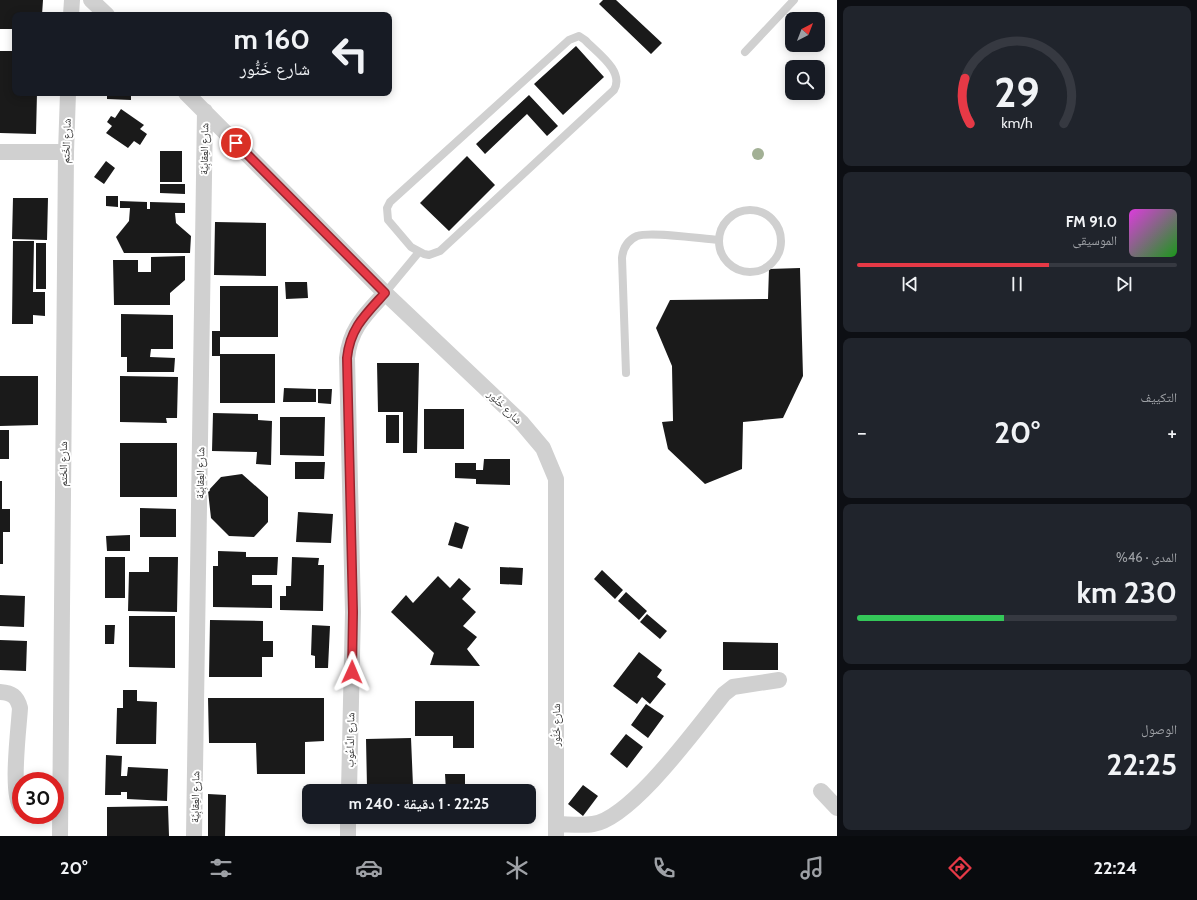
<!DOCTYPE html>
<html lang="ar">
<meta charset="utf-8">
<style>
:root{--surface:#171b24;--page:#20242c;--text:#f1f3f6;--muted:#9ea1a6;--line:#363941;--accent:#e63946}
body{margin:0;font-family:Cabin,"Noto Naskh Arabic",sans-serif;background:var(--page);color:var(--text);direction:rtl;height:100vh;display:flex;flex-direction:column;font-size:15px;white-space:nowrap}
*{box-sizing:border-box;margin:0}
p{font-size:13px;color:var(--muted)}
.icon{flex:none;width:22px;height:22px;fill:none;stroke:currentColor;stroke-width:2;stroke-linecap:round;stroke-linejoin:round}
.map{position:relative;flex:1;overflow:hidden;direction:ltr}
.drawer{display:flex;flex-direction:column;gap:6px;padding:6px;background:#0d0f14;width:360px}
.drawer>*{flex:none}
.guide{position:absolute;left:12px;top:12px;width:380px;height:84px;border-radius:8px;box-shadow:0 2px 10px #0003;direction:rtl;background:#171b24;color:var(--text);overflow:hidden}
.needle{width:26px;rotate:42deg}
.tools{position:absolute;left:785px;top:12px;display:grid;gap:8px}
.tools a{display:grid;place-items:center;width:40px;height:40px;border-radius:8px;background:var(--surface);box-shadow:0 2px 10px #0003;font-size:20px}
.speed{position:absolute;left:12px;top:772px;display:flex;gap:8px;font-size:20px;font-weight:700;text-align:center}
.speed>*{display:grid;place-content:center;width:52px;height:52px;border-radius:50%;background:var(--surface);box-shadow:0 2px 10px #0003;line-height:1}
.speed .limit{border:6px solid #d22;background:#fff;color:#111}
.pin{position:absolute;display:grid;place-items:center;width:34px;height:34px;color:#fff;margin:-17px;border:2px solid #fff;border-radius:50%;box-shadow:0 1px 4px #0007}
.me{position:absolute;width:44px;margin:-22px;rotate:1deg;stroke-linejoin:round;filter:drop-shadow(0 0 3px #0008)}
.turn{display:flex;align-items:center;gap:14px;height:84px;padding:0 16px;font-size:18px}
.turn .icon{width:52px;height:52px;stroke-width:2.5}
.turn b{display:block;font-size:28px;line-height:34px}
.big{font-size:30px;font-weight:700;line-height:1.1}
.drawer .tile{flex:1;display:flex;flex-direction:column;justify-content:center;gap:6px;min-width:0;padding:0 14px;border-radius:8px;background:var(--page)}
.drawer .dial{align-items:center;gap:0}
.dial svg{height:104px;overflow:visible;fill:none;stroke:var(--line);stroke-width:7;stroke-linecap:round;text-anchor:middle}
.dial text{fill:var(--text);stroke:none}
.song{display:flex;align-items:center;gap:12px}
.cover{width:48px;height:48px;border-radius:6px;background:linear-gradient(135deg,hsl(300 70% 55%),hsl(120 70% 35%))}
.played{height:4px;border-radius:2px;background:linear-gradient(90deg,var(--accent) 60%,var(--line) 60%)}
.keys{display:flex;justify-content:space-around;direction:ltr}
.heat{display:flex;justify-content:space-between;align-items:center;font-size:22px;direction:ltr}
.charge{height:6px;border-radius:3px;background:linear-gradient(90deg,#34c759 46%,var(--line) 0)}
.trip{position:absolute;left:302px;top:784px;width:234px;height:40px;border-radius:8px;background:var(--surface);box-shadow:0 2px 10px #0003;font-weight:700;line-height:40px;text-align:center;direction:rtl}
.dock{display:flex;height:64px;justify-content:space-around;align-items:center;background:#090b0e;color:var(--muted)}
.dock .icon{width:28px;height:28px}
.dock .on{color:var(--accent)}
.dock b{font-size:18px;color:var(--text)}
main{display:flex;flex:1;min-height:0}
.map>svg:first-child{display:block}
.building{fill:#1a1a1a}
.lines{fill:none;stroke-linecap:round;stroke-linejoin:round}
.service{stroke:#d0d0d0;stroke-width:8}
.minor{stroke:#d0d0d0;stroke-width:16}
.tree{fill:#a2b095}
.route-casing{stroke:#96252e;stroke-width:10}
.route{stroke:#e63946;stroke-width:7}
.labels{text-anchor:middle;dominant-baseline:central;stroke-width:4;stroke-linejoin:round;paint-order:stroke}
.street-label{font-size:11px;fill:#333;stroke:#fff}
</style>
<main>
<section class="drawer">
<div class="tile dial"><svg viewBox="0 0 100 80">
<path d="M14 69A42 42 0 1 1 86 69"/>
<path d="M14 69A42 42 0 0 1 10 34" stroke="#e63946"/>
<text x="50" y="56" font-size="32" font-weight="700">29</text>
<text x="50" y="72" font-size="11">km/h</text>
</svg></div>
<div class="tile">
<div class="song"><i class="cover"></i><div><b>91.0 FM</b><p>الموسيقى</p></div></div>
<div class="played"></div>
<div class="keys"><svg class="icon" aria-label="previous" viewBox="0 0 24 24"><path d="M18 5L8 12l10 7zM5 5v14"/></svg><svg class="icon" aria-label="pause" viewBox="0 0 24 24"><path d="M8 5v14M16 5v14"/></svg><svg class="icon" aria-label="next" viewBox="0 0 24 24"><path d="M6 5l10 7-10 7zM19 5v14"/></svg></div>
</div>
<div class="tile"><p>التكييف</p>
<div class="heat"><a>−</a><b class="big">20°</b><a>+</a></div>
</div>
<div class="tile"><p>المدى · 46%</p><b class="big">230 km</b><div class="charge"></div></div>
<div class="tile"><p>الوصول</p><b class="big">22:25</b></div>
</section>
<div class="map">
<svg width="837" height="836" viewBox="0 0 837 836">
<rect width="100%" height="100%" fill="#fff"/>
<path class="building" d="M0,0H43L42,15H15V29H0Z
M603,0H616L662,43L651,54L599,4Z
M576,46L604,77L563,115L534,84Z
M0,51H15V93H37L36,134L0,133Z
M107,93H131V100L107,99Z
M529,95L558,126L547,136L527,114L485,154L476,144Z
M121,109L144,125L140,129L147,134L140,145L134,141L128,148L106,133L112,126L107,122L111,116L115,118Z
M160,151H182V182H160Z
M467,156L495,185L449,231L420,203Z
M106,161L115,168L104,184L94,177Z
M160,184H185V194L160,193Z
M106,196H118V207L106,206Z
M13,198H48L47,240L12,239Z
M120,201L147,202V209H150V202L185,203V213H175L176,223L191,236L190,253H124L116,237L129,221L130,208H120Z
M215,222L266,223V276L214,275Z
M13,241H34L33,292H45V316L33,315V324H12Z
M36,243H46V289H36Z
M185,256V280L170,293V305H114L113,260H138V272H151V257Z
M800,268L803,376L783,418L743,422L742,469L705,484L668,449L662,422L673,421L672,366L656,328L670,300L768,299L769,269Z
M285,282H307L308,298L286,299Z
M220,286H278V337H220V354H275V403H220V356H212V331H220Z
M121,314L173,315V349H151L150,357L175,358L174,372H127V357H121Z
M377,363H419L417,453H403V412H378Z
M0,376H38V425L0,426Z
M120,376L178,377L177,418H166L167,423L120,422Z
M284,388L316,389V402H283Z
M318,389H332L331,404L318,403Z
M424,409H464V449H424Z
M213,413L258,414V420L272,421L271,465L256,464L257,452L212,451Z
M386,415H399V443H386Z
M280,417H325L324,456L280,455Z
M0,430H9V459H0Z
M120,443H177V497H120Z
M484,459H510V485L476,484V479L455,478V463H476V470H483Z
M295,462H325L324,479H295Z
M242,474L268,497V522L254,537L229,536L211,518L208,491L221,477Z
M0,481H2V509H10V532H3V564H0Z
M140,508L176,509V537H140Z
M298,512L333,514L331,543L296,542Z
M455,522L469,527L462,549L448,545Z
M130,535V551H107L106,536Z
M218,551L246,552V557H278L277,575H252V585H272V608L213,607V566H218Z
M105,557H125V598H105Z
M149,557H178L177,612L128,611L129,572H149Z
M292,557L319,558L318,565H324L323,611L280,610V596H286V586H291Z
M500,567L523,568L522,585L500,584Z
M602,570L623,590L615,599L594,579Z
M438,576L450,588L459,578L471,589L462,599L476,612L463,626L477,637L467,649L480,666L430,665L434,653L391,612L406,595L413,603Z
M626,592L647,611L639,620L618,601Z
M0,595L25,596L24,627L0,626Z
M647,614L667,631L660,639L640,622Z
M129,616H175V668L129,667Z
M210,620L263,621V641H273V657H262V677H209Z
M105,625H115L114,644H105Z
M312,625L330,626L328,668H315V656L311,655Z
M0,640L27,641L26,671L0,670Z
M723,642L778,643V670H723Z
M639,652L662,670L657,677L666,684L650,704L642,697L637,704L613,686Z
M123,690H137V701L157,702L156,744H116L117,708H123Z
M208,698H324V741L305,742V774H257L256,743H209Z
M415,701H474V748H453V736H415Z
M646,704L664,716L648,738L631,725Z
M626,734L643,747L627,768L610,754Z
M411,738L413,786L367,787L366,739Z
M106,755L122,756L121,776H127L128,767L168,769L167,801L127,799V792H121V795H105Z
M445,774H465V791H446Z
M583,785L598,796L583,816L568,804Z
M208,794L226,795L225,836H208Z
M168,806L169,836H107V807Z
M414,817H439L438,823H414Z"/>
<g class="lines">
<path class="service" d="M579,36L585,40C596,52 625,71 614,90L440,251L429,255L424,254L411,247L388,220L387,208L390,202L569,40Z
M745,52L794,0
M719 241a31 31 0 1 1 62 0a31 31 0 1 1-62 0Z
M385,293L419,252
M626,373L622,258C623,248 628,240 637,236C651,231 702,239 719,240"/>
<path class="minor" d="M91,0L107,15
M71,15L72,0
M186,93L385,293L521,422L543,448L556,479V836
M0,152H66
M0,692C12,693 17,696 20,708C19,727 10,794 21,807
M349,791L353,612L347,358C350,328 366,314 385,293
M821,791L837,808
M556,824C567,824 581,826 593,824C632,818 698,726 724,694L733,687L779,680
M60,836L66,152L68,93
M194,836L205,111
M348,836V817"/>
</g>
<circle class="tree" cx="758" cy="154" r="6"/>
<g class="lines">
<g class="route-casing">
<path id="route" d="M236,143L385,293C366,314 350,328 347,358L353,612L352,672"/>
</g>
<use href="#route" class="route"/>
</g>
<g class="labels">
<g class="street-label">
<text transform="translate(66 141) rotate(-88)">شارع الخَتم</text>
<text transform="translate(204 149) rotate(-89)">شارع العِقابِيَّة</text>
<text transform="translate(505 407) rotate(44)">شارع خَنُّور</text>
<text transform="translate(63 464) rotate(-90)">شارع الخَتم</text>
<text transform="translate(200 473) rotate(-89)">شارع العِقابِيَّة</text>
<text transform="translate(556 725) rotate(-90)">شارع خَنُّور</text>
<text transform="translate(350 740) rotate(-89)">شارع الدَّاعُوب</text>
<text transform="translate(195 797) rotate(-89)">شارع العِقابِيَّة</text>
</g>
</g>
</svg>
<div class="tools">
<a><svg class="needle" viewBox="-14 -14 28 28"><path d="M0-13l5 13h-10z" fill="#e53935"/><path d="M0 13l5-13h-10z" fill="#9ea1a6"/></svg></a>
<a><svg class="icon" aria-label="search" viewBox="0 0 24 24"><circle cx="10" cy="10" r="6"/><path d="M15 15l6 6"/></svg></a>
</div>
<div class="speed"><div class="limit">30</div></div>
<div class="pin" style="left:236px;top:143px;background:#d93025"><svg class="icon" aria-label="arrive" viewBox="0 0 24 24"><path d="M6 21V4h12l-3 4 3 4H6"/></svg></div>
<svg class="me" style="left:352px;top:672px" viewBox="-20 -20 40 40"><path d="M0-17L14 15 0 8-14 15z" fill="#e63946" stroke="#fff" stroke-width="4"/></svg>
<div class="trip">22:25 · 1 دقيقة · 240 m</div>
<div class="guide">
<div class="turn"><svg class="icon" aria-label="left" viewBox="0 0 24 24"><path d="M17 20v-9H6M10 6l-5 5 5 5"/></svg><div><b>160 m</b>شارع خَنُّور</div></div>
</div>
</div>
</main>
<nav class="dock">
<b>22:24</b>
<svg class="icon on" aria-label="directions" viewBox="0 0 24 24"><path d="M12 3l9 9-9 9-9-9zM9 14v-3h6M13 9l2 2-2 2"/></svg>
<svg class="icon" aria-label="music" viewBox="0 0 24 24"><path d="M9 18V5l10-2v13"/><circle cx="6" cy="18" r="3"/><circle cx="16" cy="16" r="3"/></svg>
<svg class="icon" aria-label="phone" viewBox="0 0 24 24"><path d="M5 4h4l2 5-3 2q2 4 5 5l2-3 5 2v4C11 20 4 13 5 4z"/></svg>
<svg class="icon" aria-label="climate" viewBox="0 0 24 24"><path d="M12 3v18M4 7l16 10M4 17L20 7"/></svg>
<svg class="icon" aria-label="car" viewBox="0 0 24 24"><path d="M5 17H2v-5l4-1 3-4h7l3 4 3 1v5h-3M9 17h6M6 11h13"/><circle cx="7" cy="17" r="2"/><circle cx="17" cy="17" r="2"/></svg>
<svg class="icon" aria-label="filters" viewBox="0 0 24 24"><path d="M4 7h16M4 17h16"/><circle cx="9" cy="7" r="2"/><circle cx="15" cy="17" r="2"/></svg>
<b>20°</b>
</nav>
